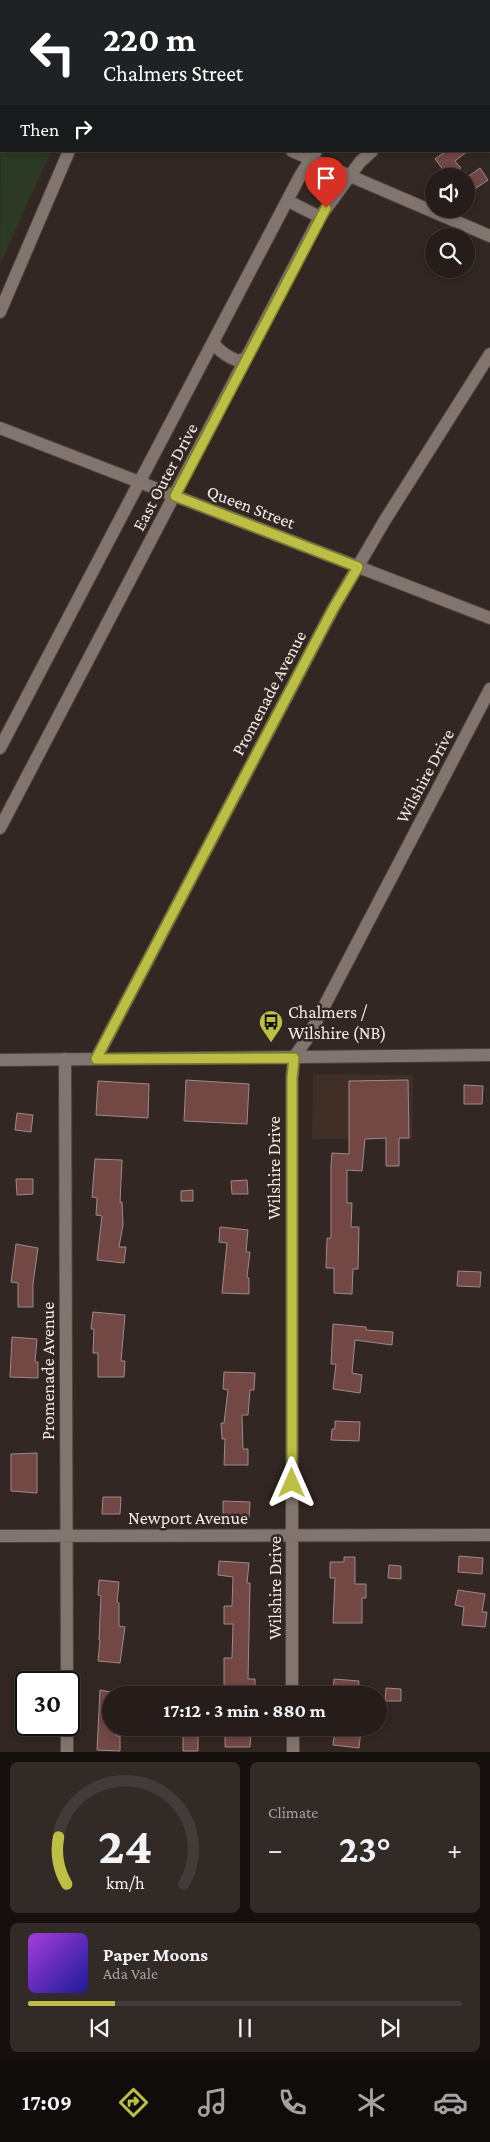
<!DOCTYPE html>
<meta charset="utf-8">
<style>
:root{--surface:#261d1a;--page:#322a27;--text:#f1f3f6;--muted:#a4a2a2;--line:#423b39;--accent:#bcbf44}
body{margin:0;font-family:"Crimson Pro",serif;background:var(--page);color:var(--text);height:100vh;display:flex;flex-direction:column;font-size:19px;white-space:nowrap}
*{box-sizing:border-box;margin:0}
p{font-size:16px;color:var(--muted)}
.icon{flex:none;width:28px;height:28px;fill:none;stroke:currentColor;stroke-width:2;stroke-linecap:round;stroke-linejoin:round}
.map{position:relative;height:1752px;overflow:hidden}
.panel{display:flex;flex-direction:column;gap:10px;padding:10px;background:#15100e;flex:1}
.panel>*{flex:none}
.banner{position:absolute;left:0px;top:0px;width:490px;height:152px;box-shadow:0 2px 8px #0003,0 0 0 1px var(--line);background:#202124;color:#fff;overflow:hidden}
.fabs{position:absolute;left:425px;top:168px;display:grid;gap:10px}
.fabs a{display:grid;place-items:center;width:50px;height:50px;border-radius:50%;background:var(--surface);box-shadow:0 2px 8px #0003,0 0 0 1px var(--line);font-size:25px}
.speed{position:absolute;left:15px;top:1671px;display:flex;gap:10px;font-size:25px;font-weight:700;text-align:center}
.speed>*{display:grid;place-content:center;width:65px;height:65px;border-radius:50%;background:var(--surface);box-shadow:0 2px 8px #0003,0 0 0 1px var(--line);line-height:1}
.speed .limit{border:2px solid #111;border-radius:8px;background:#fff;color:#111}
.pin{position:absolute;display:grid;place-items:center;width:42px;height:42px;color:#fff;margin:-51px -21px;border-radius:50% 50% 50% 0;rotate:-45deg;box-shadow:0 0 5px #0007}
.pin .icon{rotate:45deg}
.me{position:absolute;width:55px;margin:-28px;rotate:0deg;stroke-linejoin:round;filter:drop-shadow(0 0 4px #0008)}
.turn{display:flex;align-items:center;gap:18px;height:105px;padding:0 20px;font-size:22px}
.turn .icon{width:65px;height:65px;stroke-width:2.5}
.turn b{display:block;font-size:35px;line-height:42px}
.then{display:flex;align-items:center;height:48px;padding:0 20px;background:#0003;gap:10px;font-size:19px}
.big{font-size:38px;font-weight:700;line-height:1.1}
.panel .tile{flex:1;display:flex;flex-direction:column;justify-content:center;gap:8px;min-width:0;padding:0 18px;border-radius:8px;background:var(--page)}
.panel .dial{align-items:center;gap:0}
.dial svg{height:130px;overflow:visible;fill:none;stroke:var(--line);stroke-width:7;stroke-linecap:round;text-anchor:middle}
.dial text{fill:var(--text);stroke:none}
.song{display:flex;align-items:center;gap:15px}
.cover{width:60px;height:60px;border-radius:8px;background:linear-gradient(135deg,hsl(280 70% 55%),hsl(240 70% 35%))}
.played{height:5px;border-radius:2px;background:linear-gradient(90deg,var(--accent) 20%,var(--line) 20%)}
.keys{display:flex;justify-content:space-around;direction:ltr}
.heat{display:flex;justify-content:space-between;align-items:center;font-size:28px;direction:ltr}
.panel .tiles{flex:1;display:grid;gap:10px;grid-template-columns:1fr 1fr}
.tile:last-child{grid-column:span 2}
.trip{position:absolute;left:102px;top:1686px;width:285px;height:50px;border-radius:25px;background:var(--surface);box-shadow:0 2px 8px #0003,0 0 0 1px var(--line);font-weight:700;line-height:50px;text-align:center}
.dock{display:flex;height:80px;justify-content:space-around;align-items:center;background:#0f0c0a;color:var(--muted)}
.dock .icon{width:35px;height:35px}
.dock .active{color:var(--accent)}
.dock b{font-size:22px;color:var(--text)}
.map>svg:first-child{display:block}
.built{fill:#402f27}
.green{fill:#2c3924}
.building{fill:#724744;stroke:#9b8b8a}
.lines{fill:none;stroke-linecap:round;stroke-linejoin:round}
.minor-casing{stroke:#4e4440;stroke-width:14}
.tertiary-casing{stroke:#4e4440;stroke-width:14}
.minor{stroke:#82756f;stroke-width:12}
.tertiary{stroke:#82756f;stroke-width:12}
.route-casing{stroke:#7a7c2c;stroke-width:12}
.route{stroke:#bcbf44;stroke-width:9}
.labels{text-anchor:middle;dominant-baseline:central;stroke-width:5;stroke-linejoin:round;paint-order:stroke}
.street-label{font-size:18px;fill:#f2eae7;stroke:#322722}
.poi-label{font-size:18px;fill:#f2eae7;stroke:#322722;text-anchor:start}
</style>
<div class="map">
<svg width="490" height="1752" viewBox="0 0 490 1752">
<rect width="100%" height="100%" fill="#322722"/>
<path class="built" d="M313,1074L413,1075L412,1140L312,1139Z"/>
<path class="green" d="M1,100V151H51L0,265Z"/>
<path class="building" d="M446,151H468L455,161L461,168L450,176H448L435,159Z
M480,168L488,180L466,195V178Z
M186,1080L249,1084L247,1124L184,1121Z
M408,1080L409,1138H399V1166H386V1138L365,1139L362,1171L347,1170V1203H352L351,1227H359L358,1269H353L352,1294L334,1293V1268H326L327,1238H331V1165L332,1153L349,1154V1081Z
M98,1081L149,1084L148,1118L96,1115Z
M464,1085L483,1086L482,1104H464Z
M17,1113L33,1115L31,1132L15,1130Z
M95,1159L122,1160L120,1202H122L123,1225L119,1247H126L124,1263L97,1260L102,1216L96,1215L97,1198L92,1197Z
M16,1179H33V1194L17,1195Z
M247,1180L248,1194H232L231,1181Z
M193,1190V1201H181V1191Z
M220,1227L248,1230L246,1252H250L247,1277L249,1278V1294L222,1293L227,1243L219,1242Z
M16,1244L38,1248L33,1284V1307H18V1283L11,1282Z
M458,1271L481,1272L480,1287L457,1286Z
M93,1312L125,1315L121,1361H125L124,1377H98V1353H93L94,1329H91Z
M333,1324L366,1327V1330L393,1332L392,1345L355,1340L352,1373L362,1375L360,1393L333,1389L336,1364H331Z
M12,1337L37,1339L35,1362H38V1378L10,1377Z
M224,1372L255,1373L254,1390H250L248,1415H242L243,1449H248V1465H224L225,1439H222L221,1423H224L228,1390L223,1389Z
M335,1421L360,1422L359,1441L331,1440L332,1429H335Z
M37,1453V1493L11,1491V1454Z
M103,1497H121L120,1514H102Z
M223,1501L250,1502L249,1518H223Z
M459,1556L483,1558L482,1574L458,1572Z
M344,1557H355V1584H366V1598H362V1623H333L335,1578H330V1562H344Z
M219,1561L249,1563L247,1583H250L248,1679H255V1695H224V1658H232L233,1624H224V1606H232L233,1577L218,1575Z
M389,1565L401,1566V1579L388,1578Z
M99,1580L119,1582L117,1602L119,1603V1626L125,1627L120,1663L98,1661L100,1640H99L101,1596L98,1595Z
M458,1590L485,1594L482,1612H487L485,1627L462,1625L464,1607L455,1605Z
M334,1679L359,1681L358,1695L333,1694Z
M386,1688L401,1689V1701H385Z
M100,1690L111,1692V1728H116V1736H120V1751L97,1750Z
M335,1728L361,1730L359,1748L333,1745Z
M225,1729H251L250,1747H225Z
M183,1736H198V1751H183Z"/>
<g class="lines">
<g class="minor-casing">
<path id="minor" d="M390,0L391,1
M186,1L188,0
M0,312L69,151
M0,428L490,618
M65,1059L67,1682
M96,1059L333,609L385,520L490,354
M0,1536L490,1535
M292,1695V1078L294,1057L307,1039L490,689
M67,1725V1752
M293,1728V1752"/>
</g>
<g class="tertiary-casing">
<path id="tertiary" d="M489,21L490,20
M0,28H1
M489,66L490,65
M292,151L490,236
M288,201L320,217
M213,343C221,352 226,356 238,361L246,358
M0,748L300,176L316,151
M0,828L320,217L360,162L372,151
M0,1060L490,1055"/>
</g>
<use href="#minor" class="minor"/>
<use href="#tertiary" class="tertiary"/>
</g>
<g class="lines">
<g class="route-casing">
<path id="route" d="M292,1483V1078L294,1058L96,1059L333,609L358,567L175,496L326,208"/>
</g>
<use href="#route" class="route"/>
</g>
<defs>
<g id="bus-pin" transform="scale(1.25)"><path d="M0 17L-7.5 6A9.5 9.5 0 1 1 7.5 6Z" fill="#bcbf44" stroke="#322722"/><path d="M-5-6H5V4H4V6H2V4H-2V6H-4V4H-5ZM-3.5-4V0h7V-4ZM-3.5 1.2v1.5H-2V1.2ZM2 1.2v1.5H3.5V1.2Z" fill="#111"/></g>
</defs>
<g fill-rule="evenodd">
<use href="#bus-pin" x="271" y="1022"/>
</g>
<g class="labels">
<g class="street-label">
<text transform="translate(165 477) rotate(-62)">East Outer Drive</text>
<text transform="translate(251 507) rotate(21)">Queen Street</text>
<text transform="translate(269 693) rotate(-62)">Promenade Avenue</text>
<text transform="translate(425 776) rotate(-62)">Wilshire Drive</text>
<text transform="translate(274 1168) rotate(-90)">Wilshire Drive</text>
<text transform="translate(48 1371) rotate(-90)">Promenade Avenue</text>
<text x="188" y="1518">Newport Avenue</text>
<text transform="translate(275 1588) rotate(-90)">Wilshire Drive</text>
</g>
<g class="poi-label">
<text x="288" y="1012">Chalmers /<tspan x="288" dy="21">Wilshire (NB)</tspan></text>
</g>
</g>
</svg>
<div class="fabs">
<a><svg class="icon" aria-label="sound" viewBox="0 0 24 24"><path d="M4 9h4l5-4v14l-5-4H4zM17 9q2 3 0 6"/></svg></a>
<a><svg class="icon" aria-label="search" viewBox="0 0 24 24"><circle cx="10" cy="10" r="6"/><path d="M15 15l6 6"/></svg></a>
</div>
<div class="speed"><div class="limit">30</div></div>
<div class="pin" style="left:326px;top:208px;background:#d93025"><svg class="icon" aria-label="arrive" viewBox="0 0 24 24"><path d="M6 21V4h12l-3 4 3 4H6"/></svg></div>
<svg class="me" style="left:292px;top:1483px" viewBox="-20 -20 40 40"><path d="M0-17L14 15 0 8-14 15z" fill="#bcbf44" stroke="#fff" stroke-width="4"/></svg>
<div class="trip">17:12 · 3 min · 880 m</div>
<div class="banner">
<div class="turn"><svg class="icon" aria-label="left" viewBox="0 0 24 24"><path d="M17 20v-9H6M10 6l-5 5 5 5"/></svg><div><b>220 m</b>Chalmers Street</div></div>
<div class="then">Then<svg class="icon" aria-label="right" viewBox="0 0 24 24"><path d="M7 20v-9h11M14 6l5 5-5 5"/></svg></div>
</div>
</div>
<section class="panel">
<div class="tiles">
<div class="tile dial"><svg viewBox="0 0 100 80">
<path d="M14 69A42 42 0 1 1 86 69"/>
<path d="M14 69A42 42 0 0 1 9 40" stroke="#bcbf44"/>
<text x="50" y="56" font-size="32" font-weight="700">24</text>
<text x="50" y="72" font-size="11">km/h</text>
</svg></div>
<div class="tile"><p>Climate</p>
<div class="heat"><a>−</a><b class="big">23°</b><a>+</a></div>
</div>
<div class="tile">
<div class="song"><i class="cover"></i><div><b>Paper Moons</b><p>Ada Vale</p></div></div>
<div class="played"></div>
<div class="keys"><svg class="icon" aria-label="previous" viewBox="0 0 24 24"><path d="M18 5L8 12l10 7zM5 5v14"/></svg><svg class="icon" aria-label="pause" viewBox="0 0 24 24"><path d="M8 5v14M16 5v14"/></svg><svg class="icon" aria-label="next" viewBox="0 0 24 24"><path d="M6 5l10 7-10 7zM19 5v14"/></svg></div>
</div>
</div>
</section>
<nav class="dock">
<b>17:09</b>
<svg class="icon active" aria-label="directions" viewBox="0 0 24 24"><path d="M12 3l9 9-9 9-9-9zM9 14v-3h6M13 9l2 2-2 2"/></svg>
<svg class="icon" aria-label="music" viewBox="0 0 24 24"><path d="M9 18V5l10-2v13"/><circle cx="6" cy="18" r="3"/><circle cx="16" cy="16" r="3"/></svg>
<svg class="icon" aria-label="phone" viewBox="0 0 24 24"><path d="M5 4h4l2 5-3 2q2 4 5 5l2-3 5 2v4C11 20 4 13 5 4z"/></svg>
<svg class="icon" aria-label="climate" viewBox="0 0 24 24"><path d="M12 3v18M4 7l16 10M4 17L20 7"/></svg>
<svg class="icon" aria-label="car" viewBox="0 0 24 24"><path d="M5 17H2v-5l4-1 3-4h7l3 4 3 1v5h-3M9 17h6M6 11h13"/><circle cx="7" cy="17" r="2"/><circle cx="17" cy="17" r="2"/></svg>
</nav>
